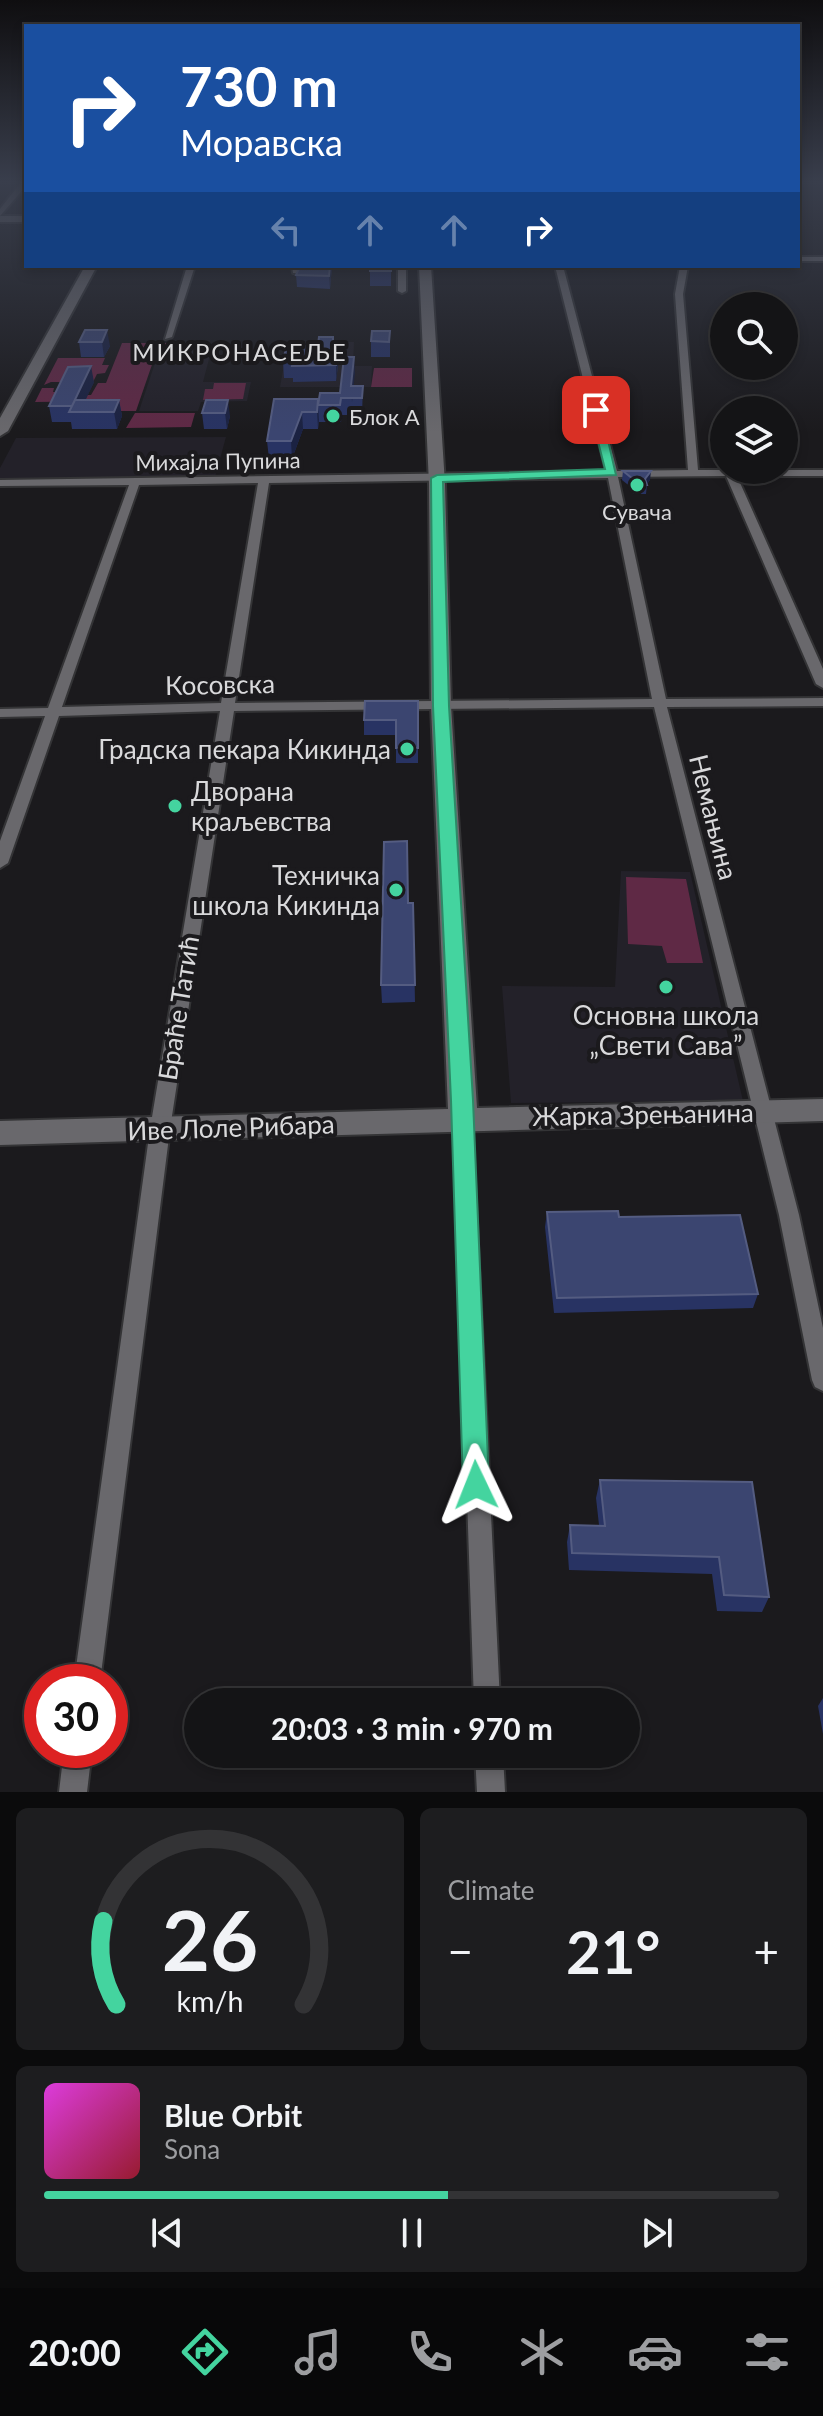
<!DOCTYPE html>
<meta charset="utf-8">
<style>
:root{--surface:#141416;--page:#1d1d1f;--text:#f1f3f6;--muted:#9d9ea1;--line:#333335;--accent:#44d49f}
body{margin:0;font-family:Lato,sans-serif;background:var(--page);color:var(--text);height:100vh;display:flex;flex-direction:column;font-size:30px;white-space:nowrap}
*{box-sizing:border-box;margin:0}
p{font-size:26px;color:var(--muted)}
.icon{flex:none;width:44px;height:44px;fill:none;stroke:currentColor;stroke-width:2;stroke-linecap:round;stroke-linejoin:round}
.map{position:relative;height:1792px;overflow:hidden}
.drawer{display:flex;flex-direction:column;gap:16px;padding:16px;background:#0b0b0c;flex:1}
.drawer>*{flex:none}
.banner{position:absolute;left:24px;top:24px;width:776px;height:244px;border-radius:0px;box-shadow:0 4px 12px #0003,0 0 0 2px var(--line);background:#1a4fa0;color:#fff;overflow:hidden}
.tools{position:absolute;left:710px;top:292px;display:grid;gap:16px}
.tools a{display:grid;place-items:center;width:88px;height:88px;border-radius:50%;background:var(--surface);box-shadow:0 4px 12px #0003,0 0 0 2px var(--line);font-size:40px}
.speed{position:absolute;left:24px;top:1664px;display:flex;gap:16px;font-size:40px;font-weight:700;text-align:center}
.speed>*{display:grid;place-content:center;width:104px;height:104px;border-radius:50%;background:var(--surface);box-shadow:0 4px 12px #0003,0 0 0 2px var(--line);line-height:1}
.speed .limit{border:12px solid #d22;background:#fff;color:#111}
.pin{position:absolute;display:grid;place-items:center;width:68px;height:68px;color:#fff;margin:-34px;border-radius:16px;box-shadow:0 4px 12px #0006}
.me{position:absolute;width:88px;margin:-44px;rotate:358deg;stroke-linejoin:round;filter:drop-shadow(0 0 6px #0008)}
.turn{display:flex;align-items:center;gap:28px;height:168px;padding:0 24px;font-size:36px}
.turn .icon{width:104px;height:104px;stroke-width:2.5}
.turn b{display:block;font-size:56px;line-height:68px}
.lanes{display:flex;align-items:center;height:76px;padding:0 24px;background:#0003;justify-content:center;gap:40px;direction:ltr}
.lanes .off{opacity:.35}
.big{font-size:60px;font-weight:700;line-height:1.1}
.drawer .card{flex:1;display:flex;flex-direction:column;justify-content:center;gap:12px;min-width:0;padding:0 28px;border-radius:12px;background:var(--page)}
.drawer .dial{align-items:center;gap:0}
.dial svg{height:208px;overflow:visible;fill:none;stroke:var(--line);stroke-width:7;stroke-linecap:round;text-anchor:middle}
.dial text{fill:var(--text);stroke:none}
.song{display:flex;align-items:center;gap:24px}
.cover{width:96px;height:96px;border-radius:12px;background:linear-gradient(135deg,hsl(300 70% 55%),hsl(350 70% 35%))}
.played{height:8px;border-radius:4px;background:linear-gradient(90deg,var(--accent) 55%,var(--line) 55%)}
.keys{display:flex;justify-content:space-around;direction:ltr}
.heat{display:flex;justify-content:space-between;align-items:center;font-size:44px;direction:ltr}
.drawer .tiles{flex:1;display:grid;gap:16px;grid-template-columns:1fr 1fr}
.card:last-child{grid-column:span 2}
.trip{position:absolute;left:184px;top:1688px;width:456px;height:80px;border-radius:40px;background:var(--surface);box-shadow:0 4px 12px #0003,0 0 0 2px var(--line);font-weight:700;line-height:80px;text-align:center}
.tab-bar{display:flex;height:128px;justify-content:space-around;align-items:center;background:#080809;color:var(--muted)}
.tab-bar .icon{width:56px;height:56px}
.tab-bar .active{color:var(--accent)}
.tab-bar b{font-size:36px;color:var(--text)}
.map>svg:first-child{display:block}
.built{fill:#232129}
.green{fill:#5f2945}
.lines{fill:none;stroke-linecap:round;stroke-linejoin:round}
.street-casing{stroke:#343436;stroke-width:4}
.secondary-casing{stroke:#343436;stroke-width:4}
.street{fill:#69686c;fill-rule:evenodd}
.secondary{fill:#69686c;fill-rule:evenodd}
.wall{fill:#283363}
.shaded-wall{fill:#1b2242}
.building{fill:#3b4570;stroke:#545c81;stroke-width:2}
.route{fill:#44d49f;stroke:#2c8a67;stroke-width:2}
.poi-dot{fill:#44d49f;stroke:#1b1a1d;stroke-width:3}
.labels{text-anchor:middle;dominant-baseline:central;stroke-width:8;stroke-linejoin:round;paint-order:stroke}
.far-poi-label{font-size:22px;fill:#d9d9db;stroke:#1b1a1d;text-anchor:start}
.far-street-label{font-size:22px;fill:#d9d9db;stroke:#1b1a1d}
.far-neighbourhood-label{font-size:24px;letter-spacing:2px;fill:#d9d9db;stroke:#1b1a1d}
.street-label{font-size:26px;fill:#d9d9db;stroke:#1b1a1d}
.poi-label{font-size:26px;fill:#d9d9db;stroke:#1b1a1d;text-anchor:end}
</style>
<div class="map">
<svg width="823" height="1792" viewBox="0 0 823 1792">
<rect width="100%" height="100%" fill="#1b1a1d"/>
<path class="built" d="M288,342H354L353,366H372L371,387H280Z
M173,344H213L203,382H251L247,401L201,402L198,411H139L158,354L170,353Z
M226,437L215,477L0,481V468L16,438Z
M621,871L690,872L743,1101L511,1103L502,986L615,987Z"/>
<path class="green" d="M122,343H170L168,353H156L136,411H109L111,401L35,402L42,388H54L53,392H64L63,395H91L98,383H106Z
M58,358H105L102,365H109L105,373L97,374L93,382H51L44,385Z
M374,368H412V387H371Z
M214,383H246L243,399L203,400L205,389H213Z
M135,413H195L191,427L126,428Z
M626,877L686,879L703,963H667L662,946L628,944Z"/>
<g class="lines">
<g class="street-casing">
<path id="street" d="M22,181H26V186L0,216V209Z
M798,257H823V261H798Z
M187,266H195L172,337L165,339Z
M292,266H300L299,273H293Z
M398,266H406V291L402,293L398,291Z
M555,266H563L617,471L688,470L675,294L680,266H688L683,294L698,470H823V476H737L823,669V688L816,684L726,476L618,477L666,699L823,698V706L667,707L799,1215L823,1328V1391L815,1387L812,1380L779,1215L654,707L234,711L170,1129L100,1682H74L150,1129L220,711L59,716L8,863L0,868V841L45,716L0,717V709L48,708L129,485L0,486V480L606,471ZM608,478L652,699L235,703L269,483ZM258,483L221,703L62,707L139,485Z
M463,1110L470,1113L472,1118L500,1702H474L454,1118L456,1113Z
M64,1750H92L87,1792H59Z
M475,1754H503L505,1792H477Z"/>
</g>
<g class="secondary-casing">
<path id="secondary" d="M0,216H26V222H0Z
M85,266H97L8,431L0,436V418Z
M419,266H431L445,484L451,706L477,1108L823,1099V1121L0,1145V1121L448,1109L431,706L429,484Z"/>
</g>
<use href="#street" class="street"/>
<use href="#secondary" class="secondary"/>
</g>
<path class="wall" d="M332,266L330,289L297,287L296,275Z
M370,266H391V286H370Z
M85,330L110,346L104,357H81L79,342Z
M390,331V357H371V341Z
M334,342H339V358L336,381L293,382V378H284L283,362L318,345Z
M354,357L353,386H363L362,415H342L341,422H319V420L318,429H303L292,459H269L267,441L318,399L340,393Z
M94,382L85,400H119L122,416L117,429H72L71,422H52L49,406Z
M206,400L230,416L227,429H204L202,413Z
M623,471L650,480L647,484L646,494H633L632,488L622,480Z
M418,701V763H396V735H364V720Z
M408,903H413L415,1002L382,1003L381,985Z
M547,1212L619,1217L758,1294L753,1308L554,1313L545,1227Z
M600,1480L752,1482L769,1597L762,1612L717,1611L712,1574L569,1570L567,1542L570,1525H599L596,1498Z
M823,1698V1734L818,1706Z"/>
<path class="shaded-wall" d="M330,266H332L330,289L329,276Z
M107,330L110,346L104,357L102,342Z
M339,342V358L336,381V365Z
M354,357L355,373L352,402L351,386Z
M91,366L94,382L80,412L72,406Z
M119,400L122,416L117,429L114,412Z
M228,400L230,416L227,429L225,413Z
M318,405L319,420L318,429L317,412Z
M302,412L303,429L292,459L291,441Z
M651,471L650,480L646,485L645,479Z"/>
<path class="building" d="M300,266H330L329,276L296,275Z
M370,266H391V271H370Z
M85,330H107L102,342H79Z
M372,331H390L389,342L371,341Z
M319,337H333V342H339L336,365L292,366L293,362H283L286,348L318,345Z
M344,357H354L351,386H363L362,398H341L340,405H318L320,393H340Z
M91,366L72,406H49L68,367Z
M274,399H318L317,412H302L291,441H267Z
M75,400H119L114,412H69Z
M206,400H228L225,413H202Z
M623,471H651L645,479L647,485H635L633,479Z
M365,701H418V748H396V720H364Z
M407,841L408,903H413L415,985H381L384,842Z
M618,1211L619,1217L740,1215L758,1294L557,1298L547,1212Z
M600,1480L752,1482L769,1597L724,1595L719,1557L572,1553L570,1525L605,1526Z"/>
<linearGradient id="sky" x2="0" y2="1"><stop stop-color="#0f0e10"/><stop offset="0.42" stop-color="#393e4c"/><stop offset="1" stop-color="#393e4c" stop-opacity="0"/></linearGradient>
<rect width="823" height="432" fill="url(#sky)"/>
<path class="route" d="M596,406L601,410L616,475L443,482L449,706L473,1100L489,1485L485,1494L476,1498L467,1494L463,1485L451,1100L433,706L431,478L437,475L605,469L590,410Z"/>
<g class="poi-dot">
<circle cx="333" cy="416" r="8"/>
<circle cx="637" cy="485" r="8"/>
<circle cx="407" cy="749" r="8"/>
<circle cx="175" cy="806" r="8"/>
<circle cx="396" cy="890" r="8"/>
<circle cx="666" cy="987" r="8"/>
</g>
<g class="labels">
<g class="far-poi-label">
<text x="349" y="416">Блок А</text>
<text x="637" y="511" text-anchor="middle">Сувача</text>
</g>
<g class="far-street-label">
<text transform="translate(218 461) rotate(-1)">Михајла Пупина</text>
</g>
<g class="far-neighbourhood-label">
<text x="240" y="351">МИКРОНАСЕЉЕ</text>
</g>
<g class="street-label">
<text transform="translate(220 684) rotate(-1)">Косовска</text>
<text transform="translate(714 817) rotate(76)">Немањина</text>
<text transform="translate(178 1008) rotate(-81)">Браће Татић</text>
<text transform="translate(643 1114) rotate(-1)">Жарка Зрењанина</text>
<text transform="translate(231 1127) rotate(-2)">Иве Лоле Рибара</text>
</g>
<g class="poi-label">
<text x="391" y="749">Градска пекара Кикинда</text>
<text x="191" y="791" text-anchor="start">Дворана<tspan x="191" dy="30">краљевства</tspan></text>
<text x="380" y="875">Техничка<tspan x="380" dy="30">школа Кикинда</tspan></text>
<text x="666" y="1015" text-anchor="middle">Основна школа<tspan x="666" dy="30">„Свети Сава”</tspan></text>
</g>
</g>
</svg>
<div class="tools">
<a><svg class="icon" aria-label="search" viewBox="0 0 24 24"><circle cx="10" cy="10" r="6"/><path d="M15 15l6 6"/></svg></a>
<a><svg class="icon" aria-label="layers" viewBox="0 0 24 24"><path d="M12 4l9 5-9 5-9-5zM3 14l9 5 9-5"/></svg></a>
</div>
<div class="speed"><div class="limit">30</div></div>
<div class="pin" style="left:596px;top:410px;background:#d93025"><svg class="icon" aria-label="arrive" viewBox="0 0 24 24"><path d="M6 21V4h12l-3 4 3 4H6"/></svg></div>
<svg class="me" style="left:476px;top:1485px" viewBox="-20 -20 40 40"><path d="M0-17L14 15 0 8-14 15z" fill="#44d49f" stroke="#fff" stroke-width="4"/></svg>
<div class="trip">20:03 · 3 min · 970 m</div>
<div class="banner">
<div class="turn"><svg class="icon" aria-label="right" viewBox="0 0 24 24"><path d="M7 20v-9h11M14 6l5 5-5 5"/></svg><div><b>730 m</b>Моравска</div></div>
<div class="lanes"><svg class="icon off" aria-label="left" viewBox="0 0 24 24"><path d="M17 20v-9H6M10 6l-5 5 5 5"/></svg><svg class="icon off" aria-label="ahead" viewBox="0 0 24 24"><path d="M12 20V5M6 11l6-6 6 6"/></svg><svg class="icon off" aria-label="ahead" viewBox="0 0 24 24"><path d="M12 20V5M6 11l6-6 6 6"/></svg><svg class="icon" aria-label="right" viewBox="0 0 24 24"><path d="M7 20v-9h11M14 6l5 5-5 5"/></svg></div>
</div>
</div>
<section class="drawer">
<div class="tiles">
<div class="card dial"><svg viewBox="0 0 100 80">
<path d="M14 69A42 42 0 1 1 86 69"/>
<path d="M14 69A42 42 0 0 1 9 37" stroke="#44d49f"/>
<text x="50" y="56" font-size="32" font-weight="700">26</text>
<text x="50" y="72" font-size="11">km/h</text>
</svg></div>
<div class="card"><p>Climate</p>
<div class="heat"><a>−</a><b class="big">21°</b><a>+</a></div>
</div>
<div class="card">
<div class="song"><i class="cover"></i><div><b>Blue Orbit</b><p>Sona</p></div></div>
<div class="played"></div>
<div class="keys"><svg class="icon" aria-label="previous" viewBox="0 0 24 24"><path d="M18 5L8 12l10 7zM5 5v14"/></svg><svg class="icon" aria-label="pause" viewBox="0 0 24 24"><path d="M8 5v14M16 5v14"/></svg><svg class="icon" aria-label="next" viewBox="0 0 24 24"><path d="M6 5l10 7-10 7zM19 5v14"/></svg></div>
</div>
</div>
</section>
<nav class="tab-bar">
<b>20:00</b>
<svg class="icon active" aria-label="directions" viewBox="0 0 24 24"><path d="M12 3l9 9-9 9-9-9zM9 14v-3h6M13 9l2 2-2 2"/></svg>
<svg class="icon" aria-label="music" viewBox="0 0 24 24"><path d="M9 18V5l10-2v13"/><circle cx="6" cy="18" r="3"/><circle cx="16" cy="16" r="3"/></svg>
<svg class="icon" aria-label="phone" viewBox="0 0 24 24"><path d="M5 4h4l2 5-3 2q2 4 5 5l2-3 5 2v4C11 20 4 13 5 4z"/></svg>
<svg class="icon" aria-label="climate" viewBox="0 0 24 24"><path d="M12 3v18M4 7l16 10M4 17L20 7"/></svg>
<svg class="icon" aria-label="car" viewBox="0 0 24 24"><path d="M5 17H2v-5l4-1 3-4h7l3 4 3 1v5h-3M9 17h6M6 11h13"/><circle cx="7" cy="17" r="2"/><circle cx="17" cy="17" r="2"/></svg>
<svg class="icon" aria-label="filters" viewBox="0 0 24 24"><path d="M4 7h16M4 17h16"/><circle cx="9" cy="7" r="2"/><circle cx="15" cy="17" r="2"/></svg>
</nav>
